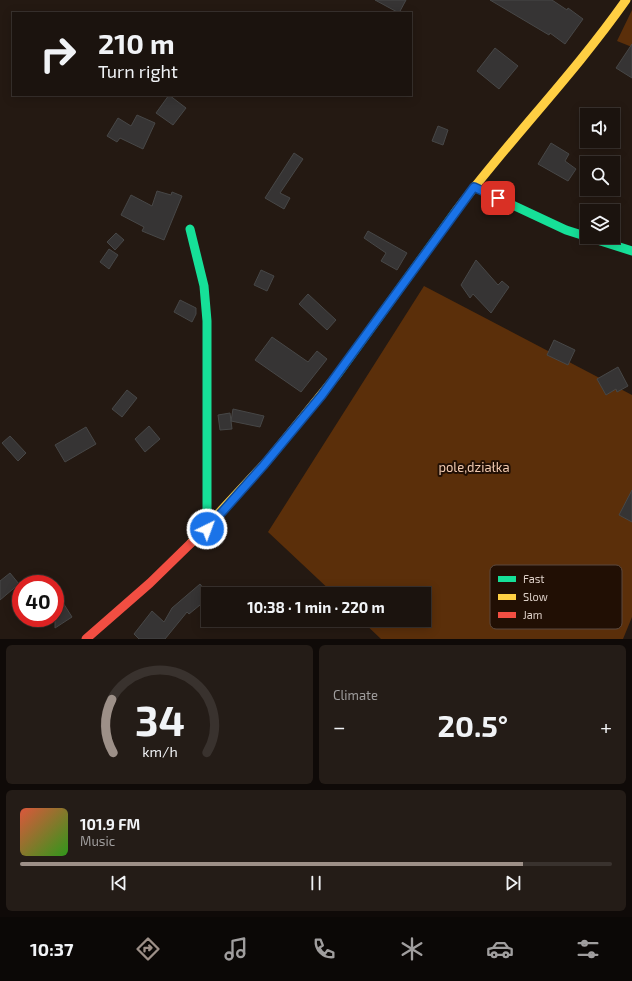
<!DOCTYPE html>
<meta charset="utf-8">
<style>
:root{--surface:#1b130e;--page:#241c17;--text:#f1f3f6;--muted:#a09e9e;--line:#39322e;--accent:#9d9088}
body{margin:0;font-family:"Exo 2",sans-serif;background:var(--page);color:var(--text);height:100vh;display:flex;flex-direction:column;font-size:15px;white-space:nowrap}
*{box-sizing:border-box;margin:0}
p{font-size:13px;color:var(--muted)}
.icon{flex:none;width:22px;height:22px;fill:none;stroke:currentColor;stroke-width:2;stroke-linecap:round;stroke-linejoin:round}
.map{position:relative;height:639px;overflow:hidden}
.panel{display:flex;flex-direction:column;gap:6px;padding:6px;background:#0f0a08;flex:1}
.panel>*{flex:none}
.banner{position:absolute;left:12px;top:12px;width:400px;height:84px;border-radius:0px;box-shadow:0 2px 10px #0003,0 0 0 1px var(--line);background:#1b130e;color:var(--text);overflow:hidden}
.buttons{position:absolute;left:580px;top:108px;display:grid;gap:8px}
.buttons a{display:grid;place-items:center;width:40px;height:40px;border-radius:0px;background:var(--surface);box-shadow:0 2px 10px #0003,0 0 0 1px var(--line);font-size:20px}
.speed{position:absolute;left:12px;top:575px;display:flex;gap:8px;font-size:20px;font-weight:700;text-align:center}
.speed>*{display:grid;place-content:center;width:52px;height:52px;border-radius:50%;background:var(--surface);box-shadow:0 2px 10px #0003,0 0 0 1px var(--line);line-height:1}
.speed .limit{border:6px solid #d22;background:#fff;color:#111}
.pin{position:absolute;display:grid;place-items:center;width:34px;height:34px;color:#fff;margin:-17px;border-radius:8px;box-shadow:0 2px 6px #0006}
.me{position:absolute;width:44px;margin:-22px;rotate:42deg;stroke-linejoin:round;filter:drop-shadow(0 0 3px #0008)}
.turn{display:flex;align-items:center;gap:14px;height:84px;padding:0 20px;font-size:18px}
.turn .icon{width:52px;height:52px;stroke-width:2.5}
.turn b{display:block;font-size:28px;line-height:34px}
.big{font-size:30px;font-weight:700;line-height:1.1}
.panel .tile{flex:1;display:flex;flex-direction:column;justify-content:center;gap:6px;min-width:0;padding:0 14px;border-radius:6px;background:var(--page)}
.panel .dial{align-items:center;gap:0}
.dial svg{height:104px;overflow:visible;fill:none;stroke:var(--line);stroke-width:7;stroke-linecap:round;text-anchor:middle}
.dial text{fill:var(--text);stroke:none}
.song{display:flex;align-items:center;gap:12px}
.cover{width:48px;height:48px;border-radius:6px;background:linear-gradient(135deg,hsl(10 70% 55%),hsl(110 70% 35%))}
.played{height:4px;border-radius:2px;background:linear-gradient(90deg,var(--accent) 85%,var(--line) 85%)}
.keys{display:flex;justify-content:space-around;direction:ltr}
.heat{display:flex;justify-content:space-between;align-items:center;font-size:22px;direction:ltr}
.panel .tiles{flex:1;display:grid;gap:6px;grid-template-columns:1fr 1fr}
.tile:last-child{grid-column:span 2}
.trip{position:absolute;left:201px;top:587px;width:230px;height:40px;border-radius:0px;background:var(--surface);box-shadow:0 2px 10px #0003,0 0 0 1px var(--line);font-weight:700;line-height:40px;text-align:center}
.dock{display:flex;height:64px;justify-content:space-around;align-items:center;background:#0b0806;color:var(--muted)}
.dock .icon{width:28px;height:28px}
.dock .on{color:var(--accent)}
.dock b{font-size:18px;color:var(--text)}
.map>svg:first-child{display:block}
.forest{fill:#5b2f0a}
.building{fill:#363434;stroke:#474747}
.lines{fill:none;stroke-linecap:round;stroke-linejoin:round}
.fast{stroke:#16e098;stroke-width:9}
.slow{stroke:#ffcf43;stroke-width:9}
.jam{stroke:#f24e42;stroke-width:9}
.route-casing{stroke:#114b97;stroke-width:10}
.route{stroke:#1a73e8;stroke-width:7}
.labels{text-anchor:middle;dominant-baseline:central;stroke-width:4;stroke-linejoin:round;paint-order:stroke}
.park-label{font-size:13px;fill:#f1cab1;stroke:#210f04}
.key{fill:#210f04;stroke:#5a493f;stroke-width:1}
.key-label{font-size:11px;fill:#ded0c8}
</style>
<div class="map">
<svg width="632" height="639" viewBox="0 0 632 639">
<rect width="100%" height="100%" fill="#241912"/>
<path class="forest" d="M632,10V47L617,41Z
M424,286L632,395V617L623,639H381L361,620H424V594H334L268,532Z"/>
<path class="building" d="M375,0H406L399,13Z
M490,0H552L567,10L568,8L583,19L565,44L550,33L549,35Z
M632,44V78L616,68Z
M495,48L518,66L499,89L477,71Z
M169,95L186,108L173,125L156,113Z
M137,115L155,123L143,149L120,138L117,142L107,136L118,118L131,126Z
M438,126L448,130L443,145L432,141Z
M551,143L569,154L565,161L576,169L568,181L538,164Z
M294,153L303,159L280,193L290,198L284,209L265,198Z
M157,191L171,195L172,192L182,196L164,240L142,231L144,227L121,215L131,195L152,206Z
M368,231L407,253L397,270L381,261L386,253L364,238Z
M116,233L124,240L115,250L107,242Z
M109,249L118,255L109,269L100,262Z
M476,260L498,285L502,281L509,287L491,313L473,294L470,298L461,285Z
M261,270L274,276L267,291L254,285Z
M308,294L336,320L327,330L299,304Z
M180,300L196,308V314L192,322L174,312Z
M272,337L308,362L317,351L327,359L301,392L255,360Z
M554,340L575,350L568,365L547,355Z
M618,367L628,386L617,392L616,389L606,395L597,379Z
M127,390L137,398L122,417L112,409Z
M233,409L264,416L260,427L231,421Z
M230,413L232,429L220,430L218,415Z
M149,426L160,439L145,452L135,439Z
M86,427L96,444L65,462L55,445Z
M10,436L26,453L18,461L2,443Z
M632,490V522L619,515Z
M10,573L19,584L0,600V581Z
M200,584L208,594V614L200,605L189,614L187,612L165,639H139L134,634L152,611L164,622L172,608Z
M55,590L72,617L55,628Z"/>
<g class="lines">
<path class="fast" d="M474,187L566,230L632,251
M190,229L204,286L207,321V529
M337,375L456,211"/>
<path class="slow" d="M456,211C510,139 574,74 626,0
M191,543L268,460L337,375"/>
<path class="jam" d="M86,639L150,583L191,543"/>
</g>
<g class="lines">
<g class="route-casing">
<path id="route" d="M207,529L263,466L322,395L474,187L498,198"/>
</g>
<use href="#route" class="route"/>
</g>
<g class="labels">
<g class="park-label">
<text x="474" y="467">pole,działka</text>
</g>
</g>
<rect x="490" y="565" width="132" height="64" rx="6" class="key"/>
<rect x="498" y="576" width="18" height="6" fill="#16e098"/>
<rect x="498" y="594" width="18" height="6" fill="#ffcf43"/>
<rect x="498" y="612" width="18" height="6" fill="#f24e42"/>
<g class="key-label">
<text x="523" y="583">Fast</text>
<text x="523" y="601">Slow</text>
<text x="523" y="619">Jam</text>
</g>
</svg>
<div class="buttons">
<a><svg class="icon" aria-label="sound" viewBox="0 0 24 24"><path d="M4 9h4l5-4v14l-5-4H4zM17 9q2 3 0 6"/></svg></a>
<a><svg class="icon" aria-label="search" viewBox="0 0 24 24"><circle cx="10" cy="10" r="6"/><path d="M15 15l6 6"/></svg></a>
<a><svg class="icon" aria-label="layers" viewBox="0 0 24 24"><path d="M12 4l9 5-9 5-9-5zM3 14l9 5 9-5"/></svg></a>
</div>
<div class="speed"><div class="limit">40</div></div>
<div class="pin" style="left:498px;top:198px;background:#d93025"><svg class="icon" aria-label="arrive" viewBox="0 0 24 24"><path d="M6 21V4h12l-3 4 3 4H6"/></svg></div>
<svg class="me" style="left:207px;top:529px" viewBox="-20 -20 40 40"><circle r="17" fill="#1a73e8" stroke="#fff" stroke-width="3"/><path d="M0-11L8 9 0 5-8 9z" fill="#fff"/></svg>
<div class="trip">10:38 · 1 min · 220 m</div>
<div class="banner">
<div class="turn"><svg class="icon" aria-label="right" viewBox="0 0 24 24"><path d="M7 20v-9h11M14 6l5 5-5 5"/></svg><div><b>210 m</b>Turn right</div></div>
</div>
</div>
<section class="panel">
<div class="tiles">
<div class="tile dial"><svg viewBox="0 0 100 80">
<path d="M14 69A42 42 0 1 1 86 69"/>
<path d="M14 69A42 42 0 0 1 13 28" stroke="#9d9088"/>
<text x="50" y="56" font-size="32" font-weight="700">34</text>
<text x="50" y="72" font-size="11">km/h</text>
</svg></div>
<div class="tile"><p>Climate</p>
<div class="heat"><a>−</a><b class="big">20.5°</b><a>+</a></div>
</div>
<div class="tile">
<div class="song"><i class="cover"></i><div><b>101.9 FM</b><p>Music</p></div></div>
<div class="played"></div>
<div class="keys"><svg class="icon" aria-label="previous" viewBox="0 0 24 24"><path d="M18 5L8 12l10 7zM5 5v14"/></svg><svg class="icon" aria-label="pause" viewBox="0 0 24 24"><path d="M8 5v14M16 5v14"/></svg><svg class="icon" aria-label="next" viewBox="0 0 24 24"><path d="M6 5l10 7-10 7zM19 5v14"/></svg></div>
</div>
</div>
</section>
<nav class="dock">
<b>10:37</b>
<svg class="icon on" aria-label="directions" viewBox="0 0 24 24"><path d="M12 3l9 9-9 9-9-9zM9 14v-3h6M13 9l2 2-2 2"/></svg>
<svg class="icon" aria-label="music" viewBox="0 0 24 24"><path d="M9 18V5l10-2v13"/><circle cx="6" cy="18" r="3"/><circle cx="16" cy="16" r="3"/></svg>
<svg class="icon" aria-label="phone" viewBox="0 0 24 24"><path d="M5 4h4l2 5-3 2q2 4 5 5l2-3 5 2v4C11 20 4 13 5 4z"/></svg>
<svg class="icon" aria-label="climate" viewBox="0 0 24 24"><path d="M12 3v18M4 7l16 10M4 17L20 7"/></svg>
<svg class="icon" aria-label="car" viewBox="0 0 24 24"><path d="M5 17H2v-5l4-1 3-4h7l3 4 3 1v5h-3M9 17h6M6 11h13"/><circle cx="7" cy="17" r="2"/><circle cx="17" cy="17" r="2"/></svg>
<svg class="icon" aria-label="filters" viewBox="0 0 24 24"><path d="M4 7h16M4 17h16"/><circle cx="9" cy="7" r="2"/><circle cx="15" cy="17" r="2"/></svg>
</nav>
